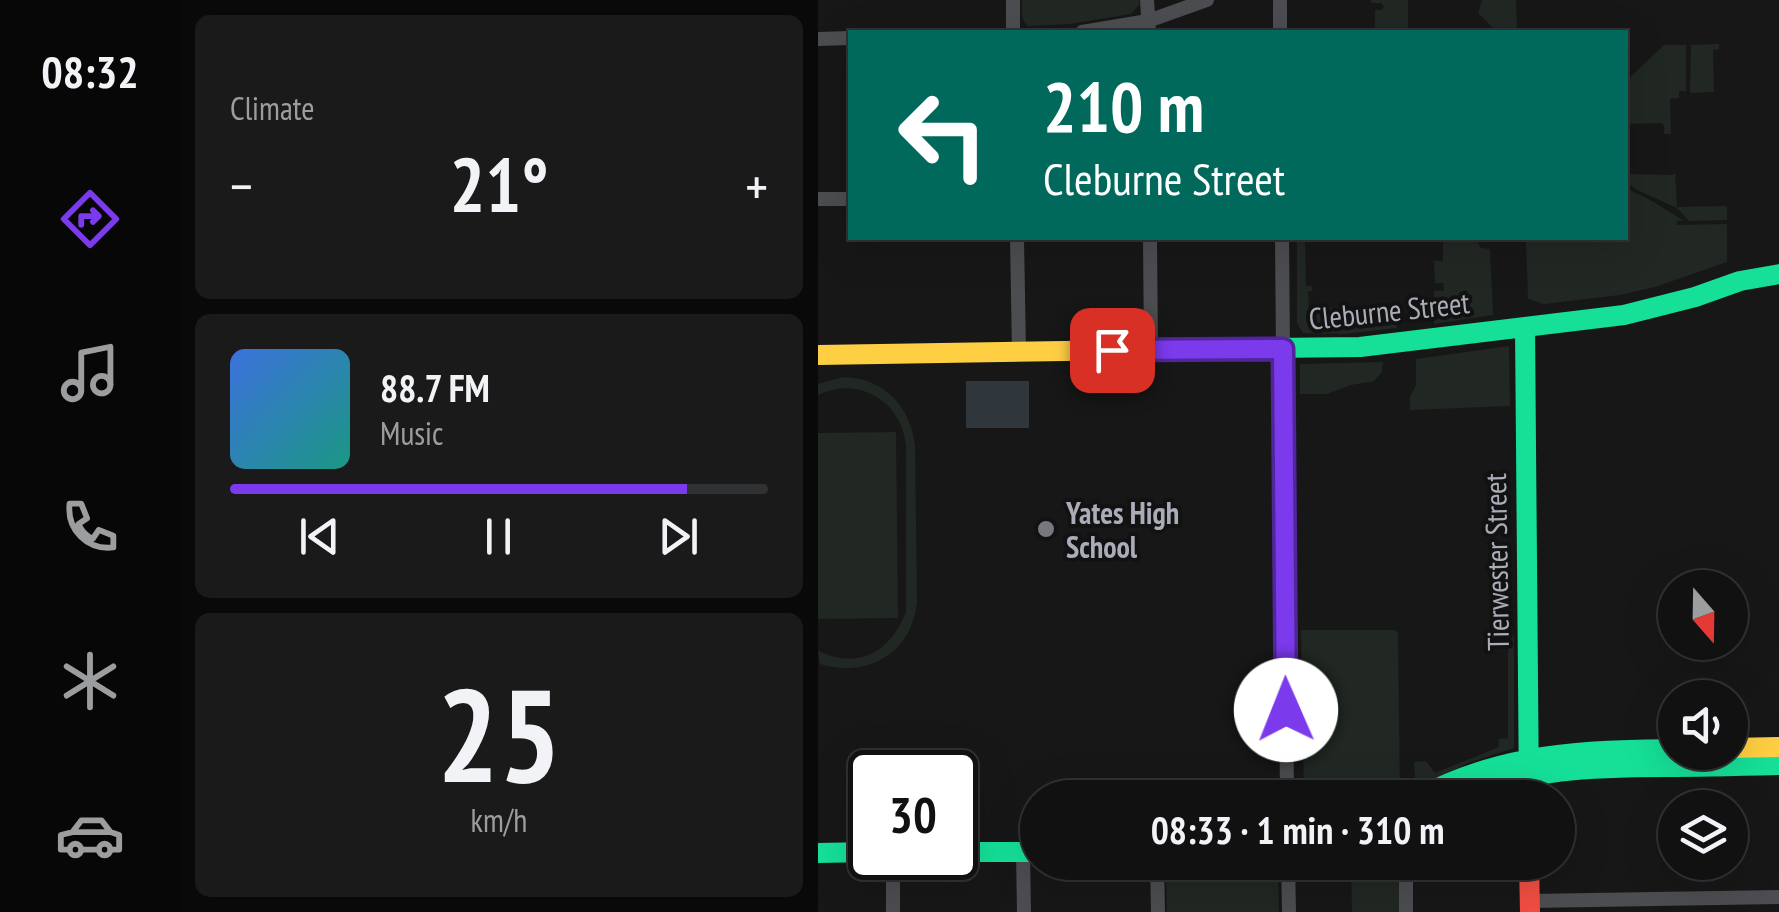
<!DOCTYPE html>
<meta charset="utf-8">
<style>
:root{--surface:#111112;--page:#1a1a1b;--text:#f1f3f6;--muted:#9c9d9f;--line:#303132;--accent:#7c3aed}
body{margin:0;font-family:"PT Sans Narrow",sans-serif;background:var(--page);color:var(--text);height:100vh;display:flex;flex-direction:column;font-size:38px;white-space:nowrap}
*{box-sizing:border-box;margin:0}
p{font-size:32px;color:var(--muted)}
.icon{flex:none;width:55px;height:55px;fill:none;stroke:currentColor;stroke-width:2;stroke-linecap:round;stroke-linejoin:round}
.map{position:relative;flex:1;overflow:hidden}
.drawer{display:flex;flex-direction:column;gap:15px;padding:15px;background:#09090a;width:638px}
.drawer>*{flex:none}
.top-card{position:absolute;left:30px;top:30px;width:780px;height:210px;border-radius:0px;box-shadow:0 10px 40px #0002,0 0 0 2px var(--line);background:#00695c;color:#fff;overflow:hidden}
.needle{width:65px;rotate:160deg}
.fabs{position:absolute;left:840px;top:570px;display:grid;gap:20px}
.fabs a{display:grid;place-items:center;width:90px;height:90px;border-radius:50%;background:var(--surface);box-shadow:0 10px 40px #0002,0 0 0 2px var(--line);font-size:50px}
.speed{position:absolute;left:30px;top:750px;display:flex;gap:20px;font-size:50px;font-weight:700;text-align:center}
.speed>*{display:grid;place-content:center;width:130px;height:130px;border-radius:50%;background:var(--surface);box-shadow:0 10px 40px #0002,0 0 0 2px var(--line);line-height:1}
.speed .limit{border:5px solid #111;border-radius:15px;background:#fff;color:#111}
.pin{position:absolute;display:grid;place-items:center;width:85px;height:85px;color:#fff;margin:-42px;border-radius:20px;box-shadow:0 5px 15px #0006}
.me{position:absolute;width:110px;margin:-55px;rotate:359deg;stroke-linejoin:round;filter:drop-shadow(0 0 8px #0008)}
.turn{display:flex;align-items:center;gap:35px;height:210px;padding:0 30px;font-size:45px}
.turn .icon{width:130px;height:130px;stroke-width:2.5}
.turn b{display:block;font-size:70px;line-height:85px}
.big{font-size:75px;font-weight:600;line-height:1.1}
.drawer .widget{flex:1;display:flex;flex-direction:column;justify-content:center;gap:15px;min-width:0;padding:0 35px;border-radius:15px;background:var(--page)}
.drawer .dial{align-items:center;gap:0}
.dial b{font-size:130px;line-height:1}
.song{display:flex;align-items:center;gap:30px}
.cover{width:120px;height:120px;border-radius:15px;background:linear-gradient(135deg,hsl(220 70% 55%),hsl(170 70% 35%))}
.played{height:10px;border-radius:5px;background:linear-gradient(90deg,var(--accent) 85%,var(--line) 85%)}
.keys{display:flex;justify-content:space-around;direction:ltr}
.heat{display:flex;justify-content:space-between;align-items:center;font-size:55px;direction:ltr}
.trip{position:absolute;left:202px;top:780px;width:555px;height:100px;border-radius:50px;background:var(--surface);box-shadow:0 10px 40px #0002,0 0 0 2px var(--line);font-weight:600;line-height:100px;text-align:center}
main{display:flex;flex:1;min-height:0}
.tab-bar{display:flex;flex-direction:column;width:180px;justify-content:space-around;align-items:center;background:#070707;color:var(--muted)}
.tab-bar .icon{width:70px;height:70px}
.tab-bar .active{color:var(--accent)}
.tab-bar b{font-size:45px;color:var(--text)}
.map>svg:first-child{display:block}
.green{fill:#212722}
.water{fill:#2f363c}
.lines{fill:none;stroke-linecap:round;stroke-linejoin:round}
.street{stroke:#4c4d50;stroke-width:14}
.fast{stroke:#16e098;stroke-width:20}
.slow{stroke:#ffcf43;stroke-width:20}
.jam{stroke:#f24e42;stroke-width:20}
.route-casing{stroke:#51269a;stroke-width:25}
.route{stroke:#7c3aed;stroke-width:18}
.poi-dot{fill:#77787f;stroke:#121213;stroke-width:4}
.labels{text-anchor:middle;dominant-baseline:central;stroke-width:8;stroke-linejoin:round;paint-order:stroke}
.street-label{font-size:30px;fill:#aaadb7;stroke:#121213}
.poi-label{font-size:30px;font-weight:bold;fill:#aaadb7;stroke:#121213;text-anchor:start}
</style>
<main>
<nav class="tab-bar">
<b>08:32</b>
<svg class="icon active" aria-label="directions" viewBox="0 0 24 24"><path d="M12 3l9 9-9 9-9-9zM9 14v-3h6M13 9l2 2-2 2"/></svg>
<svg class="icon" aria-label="music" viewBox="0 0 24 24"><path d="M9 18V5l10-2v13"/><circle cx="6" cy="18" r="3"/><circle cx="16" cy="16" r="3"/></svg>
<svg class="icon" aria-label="phone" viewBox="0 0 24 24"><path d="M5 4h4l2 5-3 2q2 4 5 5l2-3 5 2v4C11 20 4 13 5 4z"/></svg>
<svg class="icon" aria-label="climate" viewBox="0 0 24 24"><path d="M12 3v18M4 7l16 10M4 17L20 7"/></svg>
<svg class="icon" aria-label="car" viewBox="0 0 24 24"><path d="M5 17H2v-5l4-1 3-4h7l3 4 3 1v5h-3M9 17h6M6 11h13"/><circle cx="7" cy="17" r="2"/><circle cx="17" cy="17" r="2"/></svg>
</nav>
<section class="drawer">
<div class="widget"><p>Climate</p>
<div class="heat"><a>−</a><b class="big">21°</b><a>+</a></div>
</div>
<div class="widget">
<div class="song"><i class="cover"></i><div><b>88.7 FM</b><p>Music</p></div></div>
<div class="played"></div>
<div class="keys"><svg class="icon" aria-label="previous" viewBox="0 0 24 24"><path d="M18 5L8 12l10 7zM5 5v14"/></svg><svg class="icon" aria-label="pause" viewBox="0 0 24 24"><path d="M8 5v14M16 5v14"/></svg><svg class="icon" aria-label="next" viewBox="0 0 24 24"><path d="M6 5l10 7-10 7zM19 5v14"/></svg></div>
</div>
<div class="widget dial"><b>25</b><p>km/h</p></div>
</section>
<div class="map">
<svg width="962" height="912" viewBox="0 0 962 912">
<rect width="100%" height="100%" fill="#171718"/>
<path class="green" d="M204,0H321V5L313,14L252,24L210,26C202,20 204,9 204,0Z
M553,0H590V32H557V10H563L566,7L563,3H553Z
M664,0H698L699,32H679L660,13Z
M901,44V49L895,50L896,92L872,93L873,45Z
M846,45H868V91H861V98L852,99L853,134H846V125L843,123L808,124V81Z
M857,170L859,207L909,206V220L871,221L859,208L817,189L808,181L809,174L856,175Z
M808,185L814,191L836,202L866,221H859V225L909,224V262L837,287L802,295L726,304L710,299L708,241L712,238H808Z
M479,238H487L488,286H494V291H490L491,308L579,307V328L527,334L485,333L479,323Z
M658,240L663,248L672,249L675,315L616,324V291H626L625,283H617L616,261H625V241Z
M691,346L692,406L592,410V397L598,385V359Z
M565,362L564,372L556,381L533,385L509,394H482V364Z
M25,377C66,378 93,406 97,446L99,601C95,652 50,679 2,664L0,651C41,670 72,652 88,612V446C84,401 40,375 0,395V384Z
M78,432L80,618L0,619V433Z
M690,628L694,629L696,639V748L650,763L598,789L596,762L608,761L617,773L681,747L680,739L690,738Z
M483,630H575L580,632L582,797H486Z
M358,862L457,863L460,866L461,912H349L348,870H354V864Z
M533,863H582V912H534Z"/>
<path class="water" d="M148,381H211V428H148Z"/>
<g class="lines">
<path class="street" d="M195,0V32
M329,0L331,32
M462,0V32
M264,32L330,21L389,0
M0,39L32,38
M0,199H32
M199,238L201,352
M332,238L333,350
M464,238L469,798
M205,852L206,912
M75,858V912
M339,862L340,912
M470,862L471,912
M588,862V912
M712,901L962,897"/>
<path class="fast" d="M707,327L711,798
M376,349L542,347L806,315L877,297L922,281L962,274
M600,798C682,753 766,750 858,749
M643,798C708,769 776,767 847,767C885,767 924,766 962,765
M138,852H220
M0,853L52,852"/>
<path class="slow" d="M0,355L376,349
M912,748L962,747"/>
<path class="jam" d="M711,862L712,912"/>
</g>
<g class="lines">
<g class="route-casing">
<path id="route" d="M294,350L465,349L468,710"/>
</g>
<use href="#route" class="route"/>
</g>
<circle class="poi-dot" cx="228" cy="529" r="10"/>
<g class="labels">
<g class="street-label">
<text transform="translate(571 310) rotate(-6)">Cleburne Street</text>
<text transform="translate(678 562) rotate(-91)">Tierwester Street</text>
</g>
<g class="poi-label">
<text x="248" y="512">Yates High<tspan x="248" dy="34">School</tspan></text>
</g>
</g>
</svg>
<div class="fabs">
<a><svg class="needle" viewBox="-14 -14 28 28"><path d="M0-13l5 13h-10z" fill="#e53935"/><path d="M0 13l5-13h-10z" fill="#9c9d9f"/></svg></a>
<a><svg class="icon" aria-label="sound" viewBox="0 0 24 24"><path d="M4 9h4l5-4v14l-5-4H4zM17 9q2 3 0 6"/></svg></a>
<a><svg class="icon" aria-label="layers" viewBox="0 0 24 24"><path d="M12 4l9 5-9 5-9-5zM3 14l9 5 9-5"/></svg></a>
</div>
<div class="speed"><div class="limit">30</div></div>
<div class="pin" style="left:294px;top:350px;background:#d93025"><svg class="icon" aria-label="arrive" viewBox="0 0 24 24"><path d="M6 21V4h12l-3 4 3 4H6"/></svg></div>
<svg class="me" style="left:468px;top:710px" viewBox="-20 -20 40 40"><circle r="19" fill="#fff"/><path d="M0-13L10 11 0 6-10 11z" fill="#7c3aed"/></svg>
<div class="trip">08:33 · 1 min · 310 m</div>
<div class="top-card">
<div class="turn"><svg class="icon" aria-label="left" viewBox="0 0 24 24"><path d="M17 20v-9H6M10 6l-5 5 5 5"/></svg><div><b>210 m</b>Cleburne Street</div></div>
</div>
</div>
</main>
